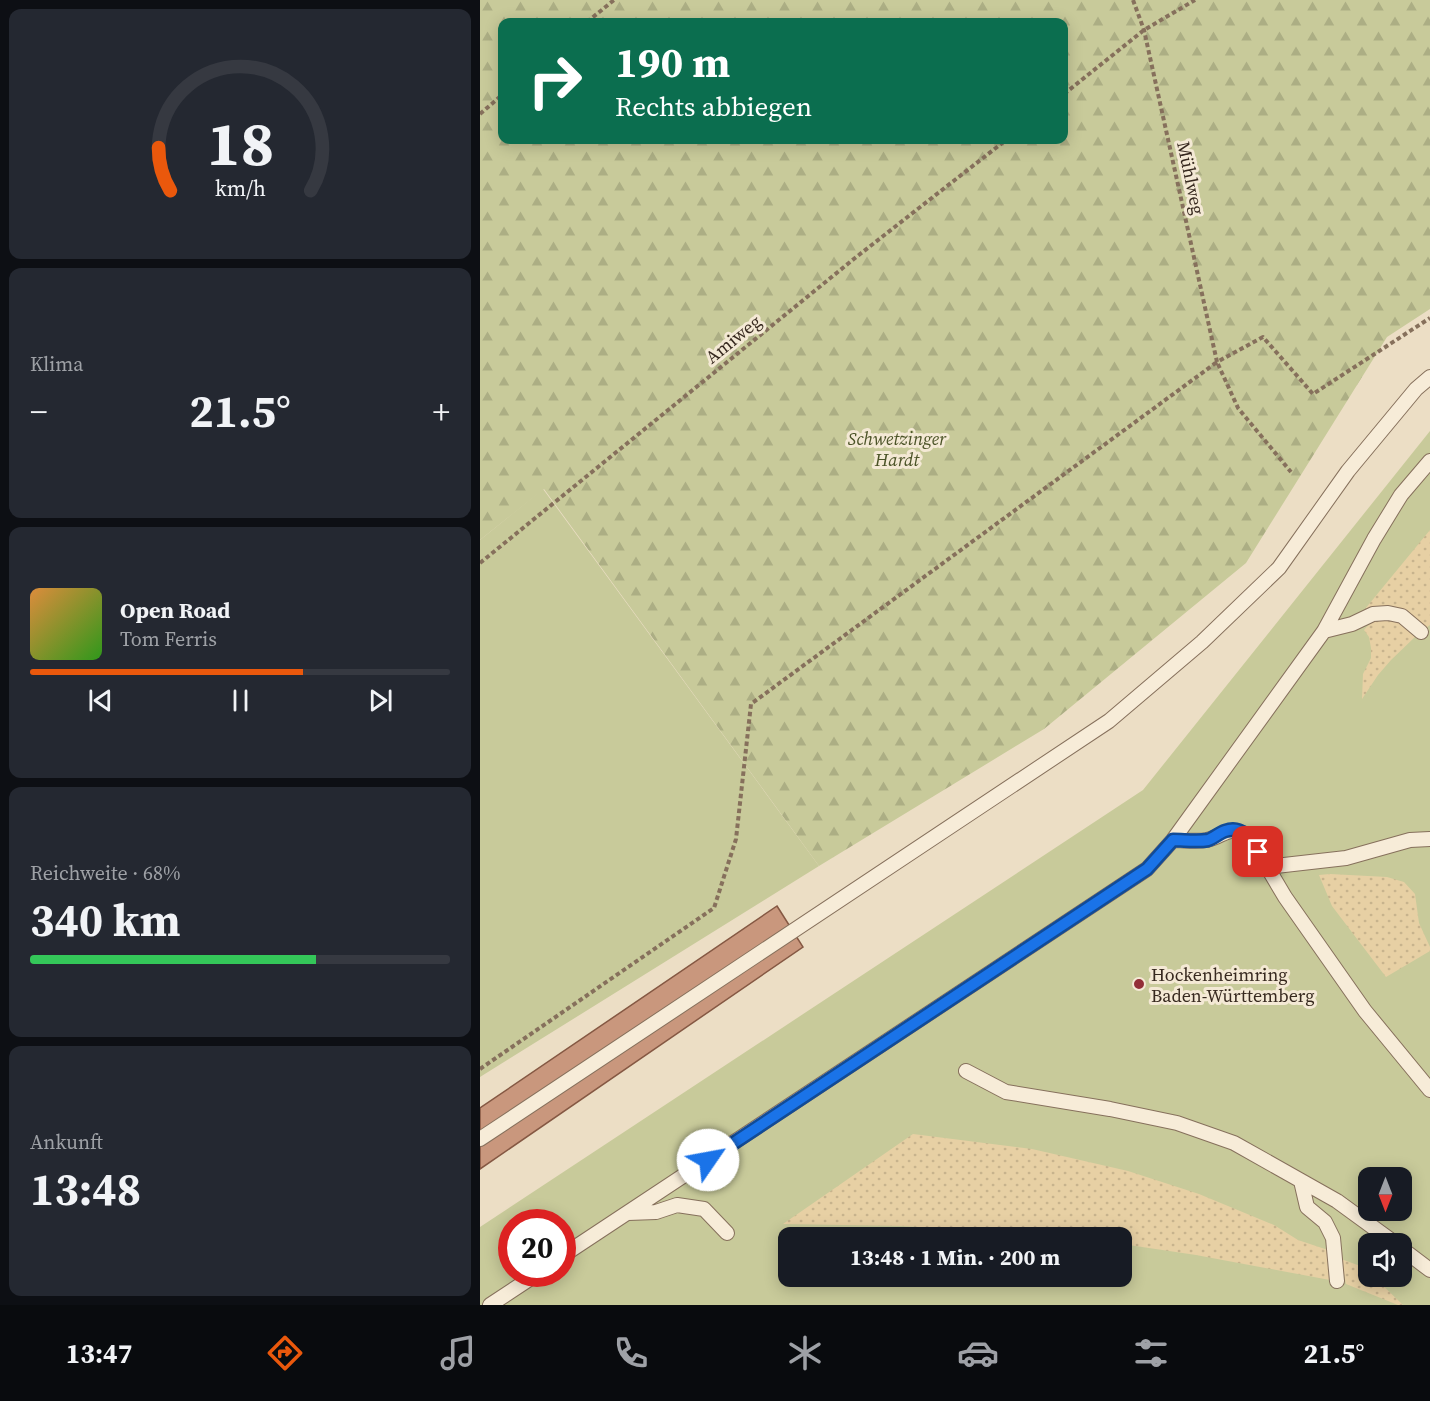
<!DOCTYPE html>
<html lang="de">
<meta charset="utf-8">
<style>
:root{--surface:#171b24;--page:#242831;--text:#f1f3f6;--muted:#9ea1a6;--line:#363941;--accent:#ea580c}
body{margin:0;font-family:"Source Serif 4",serif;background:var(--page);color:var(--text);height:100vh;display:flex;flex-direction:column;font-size:22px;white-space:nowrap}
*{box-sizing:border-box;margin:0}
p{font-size:20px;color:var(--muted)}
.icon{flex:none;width:33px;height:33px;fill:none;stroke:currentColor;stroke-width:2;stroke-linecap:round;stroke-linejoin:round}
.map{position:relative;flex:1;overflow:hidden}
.side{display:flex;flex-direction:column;gap:9px;padding:9px;background:#0d0f14;width:480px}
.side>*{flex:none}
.top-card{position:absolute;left:18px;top:18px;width:570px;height:126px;border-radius:12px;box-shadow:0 3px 15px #0003;background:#0b6e4f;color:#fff;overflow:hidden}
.needle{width:39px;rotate:180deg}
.tools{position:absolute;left:878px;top:1167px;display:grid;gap:12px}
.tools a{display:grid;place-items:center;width:54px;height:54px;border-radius:12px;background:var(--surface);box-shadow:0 3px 15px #0003;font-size:30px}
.speed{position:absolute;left:18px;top:1209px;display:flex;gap:12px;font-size:30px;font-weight:700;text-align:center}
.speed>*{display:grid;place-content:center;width:78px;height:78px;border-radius:50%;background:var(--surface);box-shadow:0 3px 15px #0003;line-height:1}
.speed .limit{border:9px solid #d22;background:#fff;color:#111}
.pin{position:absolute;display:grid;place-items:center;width:51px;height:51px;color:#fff;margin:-26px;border-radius:12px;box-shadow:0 3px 9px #0006}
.me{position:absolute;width:66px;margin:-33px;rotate:57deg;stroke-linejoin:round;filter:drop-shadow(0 0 4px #0008)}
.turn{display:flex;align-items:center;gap:21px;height:126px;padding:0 18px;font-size:27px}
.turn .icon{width:78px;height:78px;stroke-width:2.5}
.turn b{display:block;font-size:42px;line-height:51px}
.big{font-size:45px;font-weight:700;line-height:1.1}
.side .card{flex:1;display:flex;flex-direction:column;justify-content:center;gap:9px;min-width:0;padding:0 21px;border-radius:12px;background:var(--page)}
.side .dial{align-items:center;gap:0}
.dial svg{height:156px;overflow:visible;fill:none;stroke:var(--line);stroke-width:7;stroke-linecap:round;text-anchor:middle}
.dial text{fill:var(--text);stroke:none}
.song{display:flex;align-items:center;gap:18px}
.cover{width:72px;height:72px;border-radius:9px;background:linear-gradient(135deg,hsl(30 70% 55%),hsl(110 70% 35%))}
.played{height:6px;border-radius:3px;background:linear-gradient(90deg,var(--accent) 65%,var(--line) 65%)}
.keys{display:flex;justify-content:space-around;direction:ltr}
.heat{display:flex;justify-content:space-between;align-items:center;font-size:33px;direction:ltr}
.charge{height:9px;border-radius:4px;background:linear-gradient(90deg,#34c759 68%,var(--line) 0)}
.trip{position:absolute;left:298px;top:1227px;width:354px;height:60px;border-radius:12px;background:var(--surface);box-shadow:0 3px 15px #0003;font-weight:700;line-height:60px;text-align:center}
.menu{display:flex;height:96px;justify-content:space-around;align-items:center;background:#090b0e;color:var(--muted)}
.menu .icon{width:42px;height:42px}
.menu .selected{color:var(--accent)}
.menu b{font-size:27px;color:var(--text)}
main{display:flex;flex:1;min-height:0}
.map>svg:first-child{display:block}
.green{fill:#c8ca9a;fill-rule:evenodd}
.forest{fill:url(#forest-firs);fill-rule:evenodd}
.sand{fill:url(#sand-dots)}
.building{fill:#c9977d;stroke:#855843;stroke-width:1.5}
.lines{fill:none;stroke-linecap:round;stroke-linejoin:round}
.service-casing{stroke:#86705c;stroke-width:16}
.path{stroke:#86705c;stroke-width:4;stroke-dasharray:4.5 3;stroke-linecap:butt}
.service{stroke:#f7ecd8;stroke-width:14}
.route-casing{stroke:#114b97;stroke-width:15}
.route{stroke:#1a73e8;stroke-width:10}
.poi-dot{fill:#932f37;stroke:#f4e9d5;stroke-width:2}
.labels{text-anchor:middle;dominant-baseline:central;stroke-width:6;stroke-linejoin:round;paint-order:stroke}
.street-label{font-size:18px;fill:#37291f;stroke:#f4e9d5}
.park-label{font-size:18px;font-style:italic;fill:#4b5327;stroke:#f4e9d5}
.poi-label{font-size:18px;fill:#37291f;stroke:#f4e9d5;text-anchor:start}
</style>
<main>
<section class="side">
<div class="card dial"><svg viewBox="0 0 100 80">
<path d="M14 69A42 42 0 1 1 86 69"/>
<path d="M14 69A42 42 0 0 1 8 47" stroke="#ea580c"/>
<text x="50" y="56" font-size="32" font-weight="700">18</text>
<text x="50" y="72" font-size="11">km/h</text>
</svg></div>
<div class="card"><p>Klima</p>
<div class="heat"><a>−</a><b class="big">21.5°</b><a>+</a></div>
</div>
<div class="card">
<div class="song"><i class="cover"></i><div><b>Open Road</b><p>Tom Ferris</p></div></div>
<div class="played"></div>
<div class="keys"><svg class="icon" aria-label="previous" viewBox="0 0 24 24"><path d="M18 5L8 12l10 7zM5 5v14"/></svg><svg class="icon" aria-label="pause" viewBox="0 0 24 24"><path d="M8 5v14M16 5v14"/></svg><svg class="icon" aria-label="next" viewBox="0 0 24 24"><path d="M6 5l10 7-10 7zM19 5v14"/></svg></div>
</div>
<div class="card"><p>Reichweite · 68%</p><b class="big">340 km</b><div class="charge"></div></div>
<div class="card"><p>Ankunft</p><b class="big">13:48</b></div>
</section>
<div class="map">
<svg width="950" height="1305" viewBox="0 0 950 1305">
<defs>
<pattern id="forest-firs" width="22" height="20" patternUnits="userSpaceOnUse" patternTransform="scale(1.5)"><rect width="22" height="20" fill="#c8ca9a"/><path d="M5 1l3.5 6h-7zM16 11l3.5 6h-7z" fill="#acae84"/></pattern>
<pattern id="sand-dots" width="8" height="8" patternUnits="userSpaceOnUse" patternTransform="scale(1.5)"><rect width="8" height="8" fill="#e7d0a4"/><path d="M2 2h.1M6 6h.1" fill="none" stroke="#c7b38d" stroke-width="1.8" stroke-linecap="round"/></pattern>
</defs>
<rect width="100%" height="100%" fill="#ecdec5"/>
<path class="green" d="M950,431V1305H0V1227L663,790ZM888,1178H921V1210H888ZM32,1222H82V1274H32ZM309,1238H642V1276H309ZM888,1244H921V1276H888Z
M63,489L339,866L0,1077V540Z"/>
<path class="forest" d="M0,0H950V309L907,337L766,563L564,729L339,866L64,489L0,540ZM22,22H584V140H22Z"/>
<path class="sand" d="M950,530V625L946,628L907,608L885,609Z
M908,619L920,623L936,636L911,660L898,675L882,699L883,674L891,658V648L889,637L884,630C891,621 898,620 908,619Z
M850,874L907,877L924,882L935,894L939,923L950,947V951L906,977L852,906L839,875Z
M433,1134L552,1149L648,1171L719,1194L794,1225L818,1240L851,1251L850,1280L716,1255L642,1244V1238H584L535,1232L421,1226L303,1224Z
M861,1259L883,1267L888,1271V1276L894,1277L923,1305H918L866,1284Z"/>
<path class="building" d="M297,906L323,947L0,1169V1108Z"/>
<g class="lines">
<g class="service-casing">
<path id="service" d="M844,631L872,624L893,614L908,613L922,616L941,632
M693,840C704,840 716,842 727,840C746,835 751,823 770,838L805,897L885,1011L950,1090
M787,867L866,858L930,840L950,839
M486,1071L526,1092L630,1109L697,1123L754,1143L857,1201L916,1244
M0,1139L629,721L722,642L799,568L868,471L936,389L950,377
M821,1181L827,1207L845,1222L853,1238L857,1281
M148,1213L176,1212L197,1205L224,1209L247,1233
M921,1248L950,1270
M82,1256L667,869L693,840L844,631L894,539L921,495L950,461
M10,1305L57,1274"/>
</g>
<path class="path" d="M653,0L664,30L737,362L783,337L833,394L950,318
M107,22L134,0
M584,94L664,30L715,0
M0,114L22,95
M0,563L375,258L526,140
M0,1069L234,908L256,839L271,704L737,362L758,408L811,472"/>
<use href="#service" class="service"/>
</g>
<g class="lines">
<g class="route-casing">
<path id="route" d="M228,1160L667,869L693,840C704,840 717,842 728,840C734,838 739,833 745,831C762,825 771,839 778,852"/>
</g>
<use href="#route" class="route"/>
</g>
<circle class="poi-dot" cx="659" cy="984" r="6"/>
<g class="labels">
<g class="street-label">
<text transform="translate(711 178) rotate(78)">Mühlweg</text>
<text transform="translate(253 339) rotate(-39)">Amiweg</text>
</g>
<g class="park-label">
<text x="417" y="438">Schwetzinger<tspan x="417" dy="21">Hardt</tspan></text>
</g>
<g class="poi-label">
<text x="671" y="974">Hockenheimring<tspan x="671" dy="21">Baden-Württemberg</tspan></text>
</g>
</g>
</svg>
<div class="tools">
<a><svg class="needle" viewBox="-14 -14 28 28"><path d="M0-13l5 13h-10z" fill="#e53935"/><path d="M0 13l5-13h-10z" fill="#9ea1a6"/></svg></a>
<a><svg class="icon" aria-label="sound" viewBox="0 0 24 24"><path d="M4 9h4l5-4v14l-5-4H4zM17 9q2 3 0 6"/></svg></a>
</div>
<div class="speed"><div class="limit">20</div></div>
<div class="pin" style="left:778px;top:852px;background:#d93025"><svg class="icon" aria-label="arrive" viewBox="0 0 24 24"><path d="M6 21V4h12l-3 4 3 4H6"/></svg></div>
<svg class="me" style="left:228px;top:1160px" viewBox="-20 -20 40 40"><circle r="19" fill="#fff"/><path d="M0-13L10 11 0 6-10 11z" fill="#1a73e8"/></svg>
<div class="trip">13:48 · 1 Min. · 200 m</div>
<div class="top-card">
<div class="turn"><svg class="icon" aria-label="right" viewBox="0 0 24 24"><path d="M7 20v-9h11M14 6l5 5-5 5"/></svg><div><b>190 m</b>Rechts abbiegen</div></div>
</div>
</div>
</main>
<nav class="menu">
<b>13:47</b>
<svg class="icon selected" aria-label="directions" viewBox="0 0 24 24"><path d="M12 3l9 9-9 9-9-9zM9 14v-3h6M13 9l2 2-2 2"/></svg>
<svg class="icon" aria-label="music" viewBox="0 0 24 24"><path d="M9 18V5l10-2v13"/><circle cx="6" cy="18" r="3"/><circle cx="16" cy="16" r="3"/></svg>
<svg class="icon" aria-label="phone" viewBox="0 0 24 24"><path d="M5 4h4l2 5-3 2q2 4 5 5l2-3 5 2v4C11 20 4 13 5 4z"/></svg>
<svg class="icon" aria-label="climate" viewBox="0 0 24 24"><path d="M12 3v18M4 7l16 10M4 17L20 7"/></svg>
<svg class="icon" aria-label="car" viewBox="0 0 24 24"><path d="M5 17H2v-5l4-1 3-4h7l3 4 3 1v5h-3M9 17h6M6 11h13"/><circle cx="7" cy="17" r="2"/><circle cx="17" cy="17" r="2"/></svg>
<svg class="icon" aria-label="filters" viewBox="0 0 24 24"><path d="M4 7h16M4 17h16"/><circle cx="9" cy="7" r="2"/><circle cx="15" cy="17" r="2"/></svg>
<b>21.5°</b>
</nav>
